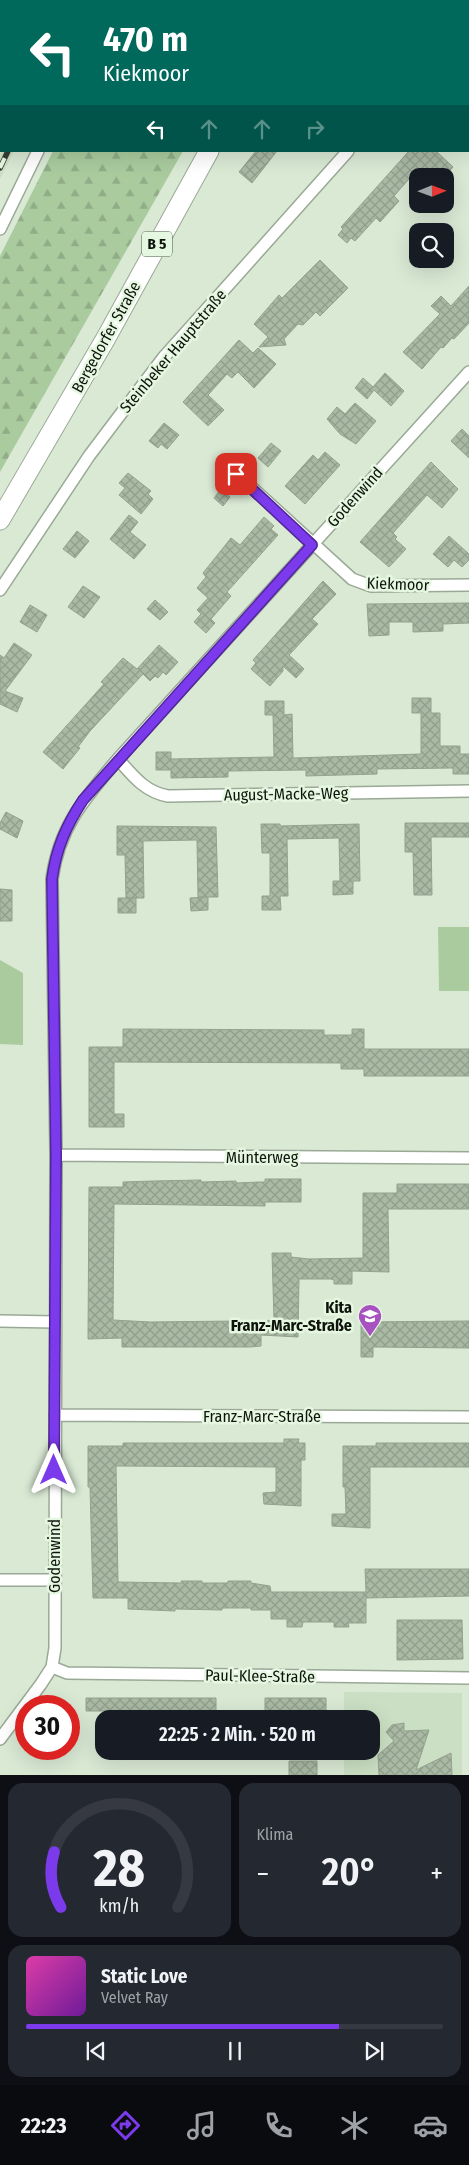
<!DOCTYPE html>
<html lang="de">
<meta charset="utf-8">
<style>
:root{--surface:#171b24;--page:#242831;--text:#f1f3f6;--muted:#9ea1a6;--line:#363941;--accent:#7c3aed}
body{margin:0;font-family:"Fira Sans Condensed",sans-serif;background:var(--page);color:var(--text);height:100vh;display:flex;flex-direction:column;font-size:19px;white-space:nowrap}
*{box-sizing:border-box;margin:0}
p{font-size:16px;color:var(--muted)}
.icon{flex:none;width:28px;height:28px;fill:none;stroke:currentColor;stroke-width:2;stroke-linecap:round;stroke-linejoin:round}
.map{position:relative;height:1775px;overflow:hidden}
.side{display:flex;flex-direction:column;gap:8px;padding:8px;background:#0d0f14;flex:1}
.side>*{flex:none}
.guide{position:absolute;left:0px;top:0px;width:470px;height:152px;box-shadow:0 5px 20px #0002;background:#00695c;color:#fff;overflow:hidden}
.needle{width:32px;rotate:89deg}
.tools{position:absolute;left:409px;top:168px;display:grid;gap:10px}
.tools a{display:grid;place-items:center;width:45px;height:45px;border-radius:10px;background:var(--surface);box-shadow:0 5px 20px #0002;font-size:25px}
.speed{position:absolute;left:15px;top:1695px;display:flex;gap:10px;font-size:25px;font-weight:700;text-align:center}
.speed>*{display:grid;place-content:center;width:65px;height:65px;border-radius:50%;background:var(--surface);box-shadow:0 5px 20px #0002;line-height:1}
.speed .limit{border:8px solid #d22;background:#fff;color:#111}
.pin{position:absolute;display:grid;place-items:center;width:42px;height:42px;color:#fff;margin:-21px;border-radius:10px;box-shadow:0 2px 8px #0006}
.me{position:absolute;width:55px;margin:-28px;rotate:0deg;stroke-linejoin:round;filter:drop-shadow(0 0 4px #0008)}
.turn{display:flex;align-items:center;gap:18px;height:105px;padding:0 20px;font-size:22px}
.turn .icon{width:65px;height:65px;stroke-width:2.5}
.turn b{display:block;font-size:35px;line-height:42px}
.lanes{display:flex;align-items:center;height:48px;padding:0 20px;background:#0003;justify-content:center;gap:25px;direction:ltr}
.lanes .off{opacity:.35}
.big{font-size:38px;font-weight:600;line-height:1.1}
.side .widget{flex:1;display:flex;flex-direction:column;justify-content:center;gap:8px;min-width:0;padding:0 18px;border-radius:15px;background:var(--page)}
.side .dial{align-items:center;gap:0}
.dial svg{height:130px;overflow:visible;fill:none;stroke:var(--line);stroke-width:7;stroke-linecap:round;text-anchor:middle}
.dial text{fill:var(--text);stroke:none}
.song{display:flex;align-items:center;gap:15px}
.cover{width:60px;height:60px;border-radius:8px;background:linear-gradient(135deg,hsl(320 70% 55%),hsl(280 70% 35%))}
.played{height:5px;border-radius:2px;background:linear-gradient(90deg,var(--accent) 75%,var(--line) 75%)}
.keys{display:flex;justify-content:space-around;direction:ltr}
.heat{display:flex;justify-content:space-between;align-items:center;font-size:28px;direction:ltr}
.side .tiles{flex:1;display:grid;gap:8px;grid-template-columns:1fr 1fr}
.widget:last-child{grid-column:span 2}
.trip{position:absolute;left:95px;top:1710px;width:285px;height:50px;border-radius:15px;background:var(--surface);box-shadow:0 5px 20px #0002;font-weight:600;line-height:50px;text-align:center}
.dock{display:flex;height:80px;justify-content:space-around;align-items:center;background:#090b0e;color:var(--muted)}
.dock .icon{width:35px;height:35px}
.dock .on{color:var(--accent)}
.dock b{font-size:22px;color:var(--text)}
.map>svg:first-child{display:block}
.built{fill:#cadfc3}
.forest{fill:url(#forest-firs)}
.park{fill:#a9cb9e}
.building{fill:url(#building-cross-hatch);stroke:#92a28d}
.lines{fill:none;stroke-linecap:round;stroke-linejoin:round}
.street-casing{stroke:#9aa995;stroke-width:14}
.primary-casing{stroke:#9aa995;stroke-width:21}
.street{stroke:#fff;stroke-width:11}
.primary{stroke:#fff;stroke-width:19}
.rail-casing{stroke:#343c32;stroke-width:5.5}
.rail{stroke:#e6f7e1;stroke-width:4;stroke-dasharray:11;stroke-linecap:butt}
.route-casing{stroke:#51269a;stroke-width:12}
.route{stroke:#7c3aed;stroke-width:9}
.labels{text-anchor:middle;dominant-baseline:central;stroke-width:5;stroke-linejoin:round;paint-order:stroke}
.shield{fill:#e6f7e1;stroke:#4f584c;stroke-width:1}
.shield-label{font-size:15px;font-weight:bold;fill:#0e140c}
.street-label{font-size:16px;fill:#0e140c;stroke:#e6f7e1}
.poi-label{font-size:16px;font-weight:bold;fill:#0e140c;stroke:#e6f7e1;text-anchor:end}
</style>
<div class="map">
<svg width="469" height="1775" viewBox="0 0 469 1775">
<defs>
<pattern id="forest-firs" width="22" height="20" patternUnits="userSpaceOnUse" patternTransform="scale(1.25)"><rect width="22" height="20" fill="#a9cb9e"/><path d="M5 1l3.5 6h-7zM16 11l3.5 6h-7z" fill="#90ad87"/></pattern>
<pattern id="building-cross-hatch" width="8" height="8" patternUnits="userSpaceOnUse" patternTransform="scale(1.25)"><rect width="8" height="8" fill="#a9b9a4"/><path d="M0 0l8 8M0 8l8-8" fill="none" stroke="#909e8c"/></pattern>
</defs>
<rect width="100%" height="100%" fill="#d9e9d4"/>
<path class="built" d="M2,151H14L0,179V154Z
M344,1692L462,1693V1775H344V1751H371V1719H344Z"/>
<path class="forest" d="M0,0H55L1,1L0,120Z
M139,0H267L138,1Z
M53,151H183L0,472V256Z"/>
<path class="park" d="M438,927H469V991H439Z
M0,960L23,973V1045L0,1044Z"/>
<path class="building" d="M256,151H277L252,183L239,172Z
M409,151H436L453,167L445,176H422L416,171L394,196L399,201L380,222L376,218L355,241L351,238L347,243L338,235L343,229L341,227Z
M320,260L348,288L320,316L316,312L303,325L298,324L284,339L286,345L259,347L268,337L254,324L279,295L282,298Z
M469,286V323L454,339L452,338L443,348L441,347L422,369L403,352L440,314L431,306L441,296L451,306Z
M239,340L253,353L258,348L276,364L254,388L238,372L232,378L227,374L208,395L224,410L208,426L183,402Z
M385,373L404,391L391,406L374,390L367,399L355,388L363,378L373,387Z
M355,403L376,421L356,444L340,434L327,419L337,407L345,414Z
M164,423L179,435L167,449L161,444L158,448L149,441Z
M462,429L469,436V458L451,441Z
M271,443L281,451L268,467L258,458Z
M325,452L340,465L305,504L285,486L313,455L318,460Z
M431,462L458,489L442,508L427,495L393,533L397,537L395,539L406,549L389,567L360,542Z
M128,473L151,491L148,494L153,499L141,514L119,495L125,488L119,483Z
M221,489L230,497L223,506L214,498Z
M129,515L138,522L130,532L146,545L134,559L110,539Z
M264,517L274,526L271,529L278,535L227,592L231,596L211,619L215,623L206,633L194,622L201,614L197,610L208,598L197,588L206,577L203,573L231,538L240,545Z
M77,531L89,541L75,558L63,549Z
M449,536L469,554V560L462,567L454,560L448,567L433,554Z
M323,581L336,594L312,619L318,624L289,655L304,669L296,678L283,666V671L270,686L251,669L256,663L253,660Z
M83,586L100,597L84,618L68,607Z
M155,600L168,612L160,620L147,609Z
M469,603V623L443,624V631L413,632V622H389V635L369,636L367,604Z
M30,605L47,615L37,632L20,622Z
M14,643L32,655L5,691L23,698L17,712L0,704V655L4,658Z
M159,645L178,662L166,675L163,672L158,678L155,676L150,681L143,674L90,731L78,747L80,748L63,769L43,752L104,684L101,682L123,658L137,669Z
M412,698H431V713H440V746H460V754H469V774H453V768L377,769V774L306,776V770L228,771V777L171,778V770H156V752H171V759L274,757L273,715H265V701H284V715L292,714L293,758L421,754V713H412Z
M6,812L23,821L17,838L0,829V823Z
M405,823H469V837H431L432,895H414L413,852H405Z
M261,824H280V826L359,824L360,881H353V894L333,895V881H340L339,838L287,839L288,896H280L281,910H262V896H270V853H262Z
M117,826L216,827L218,897H208V910L191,911L190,898L206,897H198L197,840L143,841L144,898H126L125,855H117Z
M0,889L12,890V921H0Z
M118,898H136V913H118Z
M123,1029L324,1030V1035H352V1029H364V1049H469V1076H364V1069H341V1063L114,1062V1114H124V1127H89V1047H123Z
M265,1179H301V1202H265V1206L114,1204L113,1320L150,1322L237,1321V1323L274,1320L272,1253H291V1257L309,1259L363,1258V1193H397V1184H469V1209H388L389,1272L352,1271V1284H334V1280L331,1279H299L298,1337L261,1335V1346L250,1347H122V1338L88,1339L89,1187H123V1182L153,1181L201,1180V1182L236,1181V1183L259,1182H265Z
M469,1321V1348L373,1347V1357H361V1322Z
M284,1439H299L298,1443H305V1460H301V1506L264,1504L263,1493L276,1492V1467L116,1466L118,1582L182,1583L181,1581H202V1583H228V1581H251V1583L270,1586L271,1592H366L365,1569H469V1596L366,1598V1623H348L349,1627H334V1622H303L302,1627H287V1619H271V1610H251V1608H222V1610L175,1609V1611L128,1609V1598H93L90,1487H88V1446H123V1443H284Z
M376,1443H469V1467H370V1528L332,1526V1514H346L345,1487H343V1446H376Z
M397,1620H462L463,1659L397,1660Z
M86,1698H216V1711H86Z
M265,1698H326V1710L265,1711Z
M404,1723V1731L429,1730L416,1770L451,1753L452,1775H379L378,1755L394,1741L386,1732L392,1725Z
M289,1761H317V1775H289Z"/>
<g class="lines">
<g class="street-casing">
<path id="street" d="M125,1V0
M0,229L38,151
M224,462L352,579L371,586L469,585
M0,590L89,456L163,358L348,151
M118,759C133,776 145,792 168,796L469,791
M56,1155L469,1158
M0,1321L55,1322
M55,1415L469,1417
M0,1580H54
M52,1667L67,1673L469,1678
M0,1739L41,1684L52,1667L55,1648L56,1155L52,879C59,826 85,798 118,759L469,372"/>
</g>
<g class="primary-casing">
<path id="primary" d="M289,1V0
M318,1L319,0
M0,520L106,338L209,151"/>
</g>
<use href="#street" class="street"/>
<use href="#primary" class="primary"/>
<g class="rail-casing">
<path id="rail" d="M81,1V0
M0,168L8,151"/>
</g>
<use href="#rail" class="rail"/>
</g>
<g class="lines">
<g class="route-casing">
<path id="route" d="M54,1470L56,1155L52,879C56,849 66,826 83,800L312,545L236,474"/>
</g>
<use href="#route" class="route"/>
</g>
<defs>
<g id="school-pin" transform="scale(1.25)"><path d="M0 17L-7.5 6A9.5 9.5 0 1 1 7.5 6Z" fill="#a752c0" stroke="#e6f7e1"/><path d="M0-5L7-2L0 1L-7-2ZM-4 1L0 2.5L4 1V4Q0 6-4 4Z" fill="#fff"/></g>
</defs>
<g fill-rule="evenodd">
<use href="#school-pin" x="370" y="1316"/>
</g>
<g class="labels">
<rect class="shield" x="142" y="231.5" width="30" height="25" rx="4"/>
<g class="shield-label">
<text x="157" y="244">B 5</text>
</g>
<g class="street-label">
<text transform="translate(106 337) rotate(-61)">Bergedorfer Straße</text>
<text transform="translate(173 351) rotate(-50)">Steinbeker Hauptstraße</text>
<text transform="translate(355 497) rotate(-48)">Godenwind</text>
<text transform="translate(398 584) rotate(2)">Kiekmoor</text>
<text transform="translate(286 794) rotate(-1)">August-Macke-Weg</text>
<text x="262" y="1157">Münterweg</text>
<text x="262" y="1416">Franz-Marc-Straße</text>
<text transform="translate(54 1556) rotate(-90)">Godenwind</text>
<text transform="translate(260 1676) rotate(1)">Paul-Klee-Straße</text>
</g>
<g class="poi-label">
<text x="352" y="1307">Kita<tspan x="352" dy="18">Franz-Marc-Straße</tspan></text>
</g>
</g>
</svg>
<div class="tools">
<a><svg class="needle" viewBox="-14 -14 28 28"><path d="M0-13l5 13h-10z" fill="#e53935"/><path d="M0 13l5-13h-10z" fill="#9ea1a6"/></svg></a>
<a><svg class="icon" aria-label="search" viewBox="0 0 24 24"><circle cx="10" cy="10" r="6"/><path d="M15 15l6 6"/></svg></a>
</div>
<div class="speed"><div class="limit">30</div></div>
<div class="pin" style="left:236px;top:474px;background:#d93025"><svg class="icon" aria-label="arrive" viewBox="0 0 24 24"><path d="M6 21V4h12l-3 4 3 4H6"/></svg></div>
<svg class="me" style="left:54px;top:1470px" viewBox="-20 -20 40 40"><path d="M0-17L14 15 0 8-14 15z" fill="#7c3aed" stroke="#fff" stroke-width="4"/></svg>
<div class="trip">22:25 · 2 Min. · 520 m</div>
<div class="guide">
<div class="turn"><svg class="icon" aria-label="left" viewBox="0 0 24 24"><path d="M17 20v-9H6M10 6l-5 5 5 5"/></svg><div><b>470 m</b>Kiekmoor</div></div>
<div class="lanes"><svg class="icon" aria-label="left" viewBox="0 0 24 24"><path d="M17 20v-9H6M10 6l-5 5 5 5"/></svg><svg class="icon off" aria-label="ahead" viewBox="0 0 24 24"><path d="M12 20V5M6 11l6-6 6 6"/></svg><svg class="icon off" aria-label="ahead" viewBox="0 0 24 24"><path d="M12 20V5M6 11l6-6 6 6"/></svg><svg class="icon off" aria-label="right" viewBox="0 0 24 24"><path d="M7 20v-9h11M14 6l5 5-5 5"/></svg></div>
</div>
</div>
<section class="side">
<div class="tiles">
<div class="widget dial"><svg viewBox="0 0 100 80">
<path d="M14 69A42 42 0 1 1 86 69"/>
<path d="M14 69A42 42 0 0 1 10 35" stroke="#7c3aed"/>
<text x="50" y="56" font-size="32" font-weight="700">28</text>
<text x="50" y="72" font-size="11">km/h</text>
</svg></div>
<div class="widget"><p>Klima</p>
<div class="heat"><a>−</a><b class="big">20°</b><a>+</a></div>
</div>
<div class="widget">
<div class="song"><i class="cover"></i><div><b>Static Love</b><p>Velvet Ray</p></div></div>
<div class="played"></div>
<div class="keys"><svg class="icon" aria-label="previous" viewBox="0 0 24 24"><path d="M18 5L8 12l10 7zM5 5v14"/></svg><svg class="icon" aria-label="pause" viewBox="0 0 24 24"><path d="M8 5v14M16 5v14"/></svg><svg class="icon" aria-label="next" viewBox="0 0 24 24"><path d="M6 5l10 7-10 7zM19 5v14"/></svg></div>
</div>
</div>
</section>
<nav class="dock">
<b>22:23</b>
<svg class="icon on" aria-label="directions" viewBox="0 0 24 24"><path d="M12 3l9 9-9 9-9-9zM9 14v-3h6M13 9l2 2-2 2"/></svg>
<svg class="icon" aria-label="music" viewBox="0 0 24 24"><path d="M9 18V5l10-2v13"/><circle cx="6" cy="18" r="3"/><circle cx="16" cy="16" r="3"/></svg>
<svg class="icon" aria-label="phone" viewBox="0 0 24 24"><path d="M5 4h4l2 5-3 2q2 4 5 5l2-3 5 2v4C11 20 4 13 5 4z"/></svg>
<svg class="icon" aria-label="climate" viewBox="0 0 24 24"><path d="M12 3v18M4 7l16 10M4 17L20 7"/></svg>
<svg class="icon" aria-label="car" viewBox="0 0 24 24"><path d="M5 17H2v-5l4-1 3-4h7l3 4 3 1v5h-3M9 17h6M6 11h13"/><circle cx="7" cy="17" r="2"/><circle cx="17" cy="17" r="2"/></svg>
</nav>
